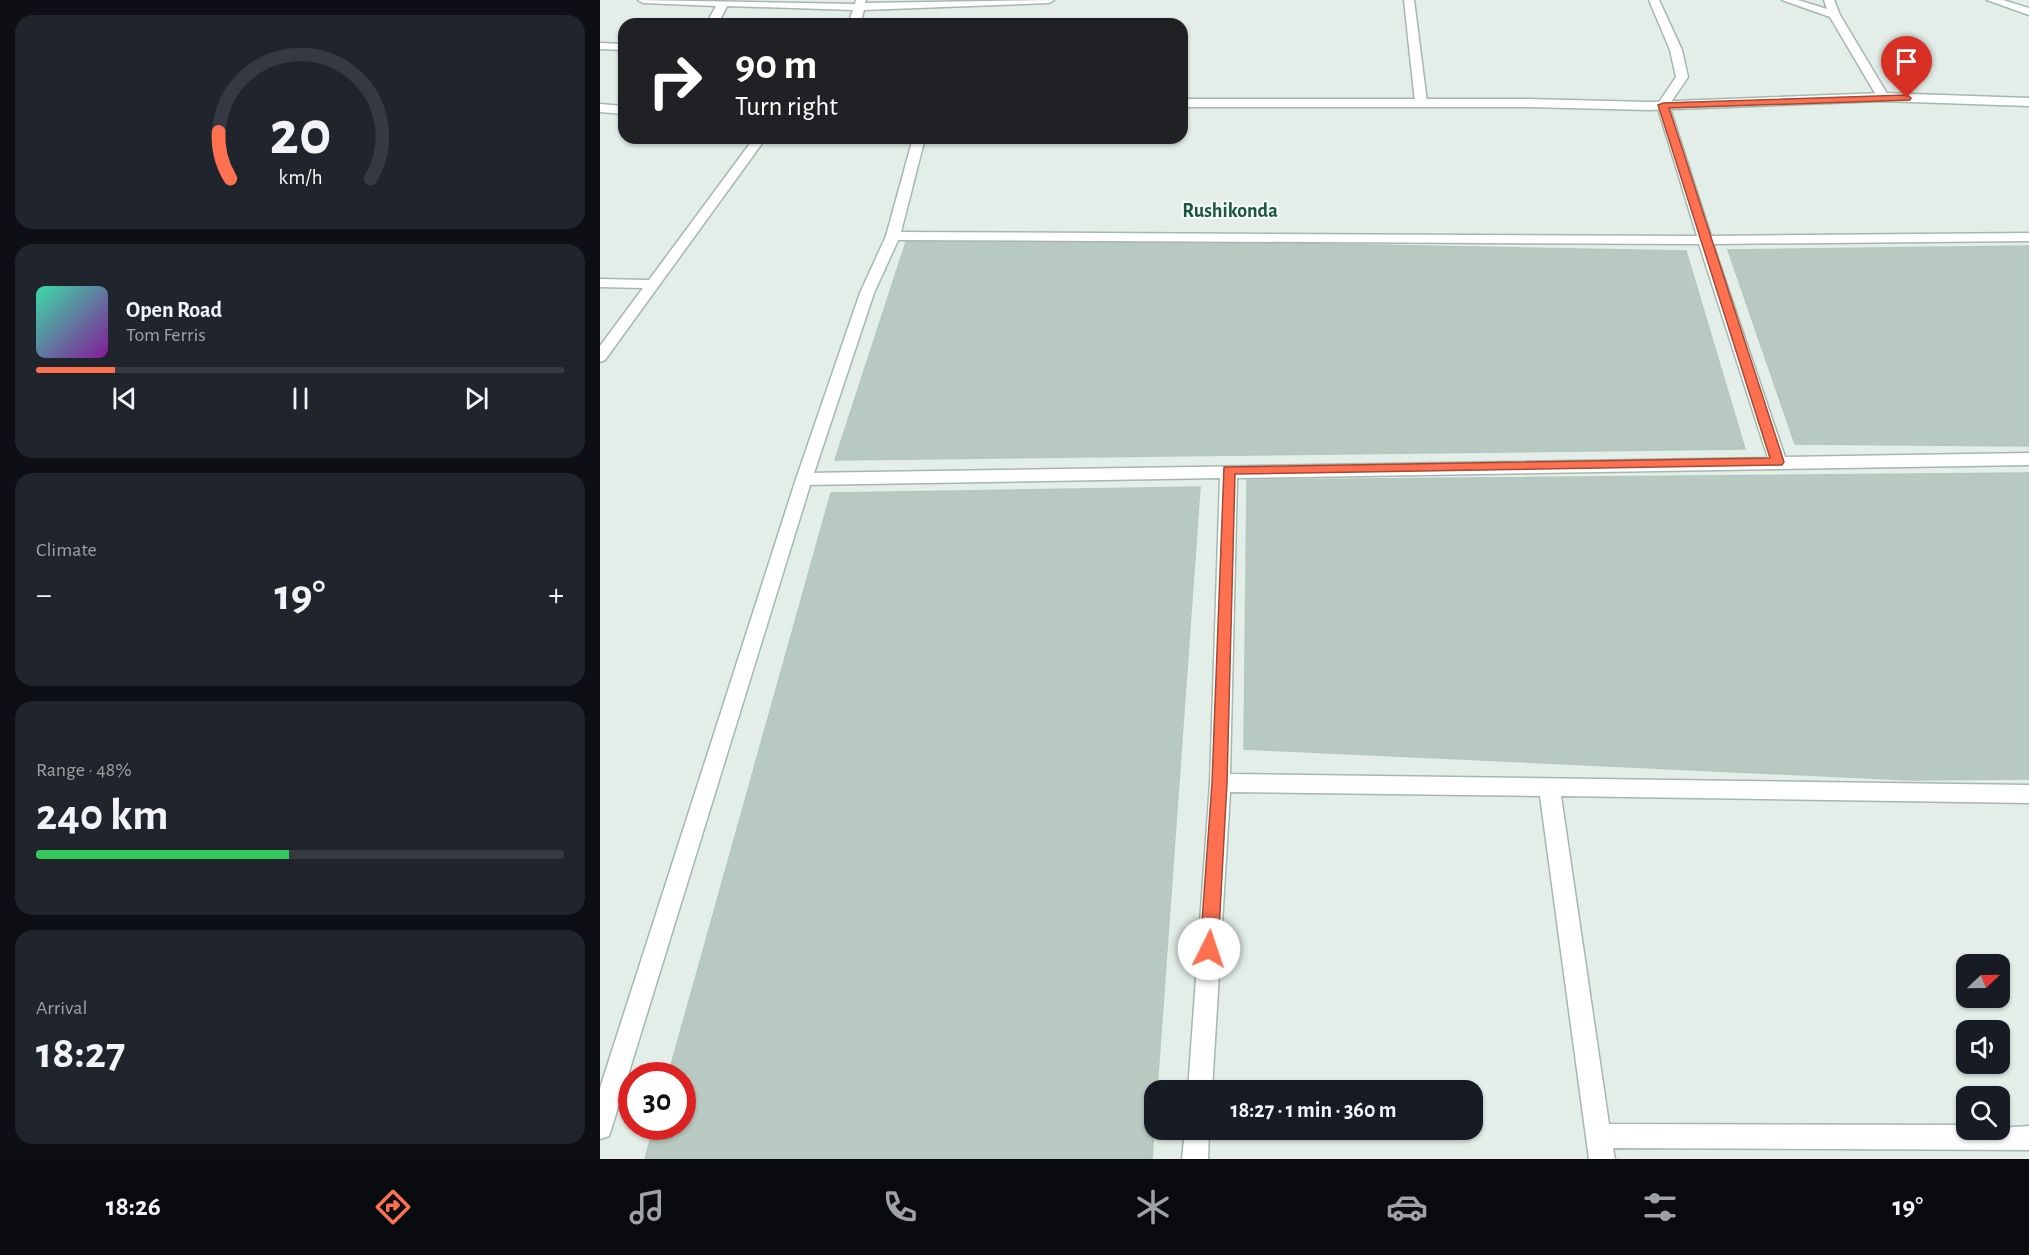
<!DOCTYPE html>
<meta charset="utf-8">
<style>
:root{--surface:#171b24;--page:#20242c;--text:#f1f3f6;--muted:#9ea1a6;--line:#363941;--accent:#fd7151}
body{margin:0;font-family:"Alegreya Sans",sans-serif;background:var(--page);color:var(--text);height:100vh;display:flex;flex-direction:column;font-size:22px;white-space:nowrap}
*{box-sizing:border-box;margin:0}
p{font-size:20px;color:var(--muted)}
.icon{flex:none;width:33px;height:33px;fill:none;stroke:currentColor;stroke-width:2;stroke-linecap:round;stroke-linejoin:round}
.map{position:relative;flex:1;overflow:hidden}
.sheet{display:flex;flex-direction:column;gap:15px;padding:15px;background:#0d0f14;width:600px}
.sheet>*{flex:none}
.banner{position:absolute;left:18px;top:18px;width:570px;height:126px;border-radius:18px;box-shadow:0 2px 4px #0004;background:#202124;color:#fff;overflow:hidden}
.needle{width:39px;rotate:68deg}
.buttons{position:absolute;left:1356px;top:954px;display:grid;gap:12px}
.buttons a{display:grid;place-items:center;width:54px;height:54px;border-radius:12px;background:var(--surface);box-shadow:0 2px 4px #0004;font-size:30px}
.speed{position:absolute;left:18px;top:1062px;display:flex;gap:12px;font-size:30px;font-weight:700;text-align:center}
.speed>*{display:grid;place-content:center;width:78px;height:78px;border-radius:50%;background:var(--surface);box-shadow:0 2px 4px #0004;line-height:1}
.speed .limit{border:9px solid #d22;background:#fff;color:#111}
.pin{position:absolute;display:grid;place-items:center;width:51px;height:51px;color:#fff;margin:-62px -26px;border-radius:50% 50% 50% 0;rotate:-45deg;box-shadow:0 0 6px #0007}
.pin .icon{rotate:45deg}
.me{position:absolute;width:66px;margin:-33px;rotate:4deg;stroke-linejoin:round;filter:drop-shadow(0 0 4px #0008)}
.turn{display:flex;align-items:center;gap:21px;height:126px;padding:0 18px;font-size:27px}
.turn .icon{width:78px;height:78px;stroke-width:2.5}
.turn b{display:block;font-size:42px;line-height:51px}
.big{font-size:45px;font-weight:600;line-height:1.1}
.sheet .card{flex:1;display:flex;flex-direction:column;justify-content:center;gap:9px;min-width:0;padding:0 21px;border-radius:18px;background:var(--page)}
.sheet .dial{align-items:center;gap:0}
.dial svg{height:156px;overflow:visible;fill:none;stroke:var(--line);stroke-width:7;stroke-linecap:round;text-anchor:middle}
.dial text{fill:var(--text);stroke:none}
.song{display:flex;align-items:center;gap:18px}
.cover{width:72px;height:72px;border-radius:9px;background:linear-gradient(135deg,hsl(160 70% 55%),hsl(290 70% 35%))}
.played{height:6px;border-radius:3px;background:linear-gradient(90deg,var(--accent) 15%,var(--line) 15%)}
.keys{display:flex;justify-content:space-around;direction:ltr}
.heat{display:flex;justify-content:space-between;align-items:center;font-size:33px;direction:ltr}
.charge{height:9px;border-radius:4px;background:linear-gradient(90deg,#34c759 48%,var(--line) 0)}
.trip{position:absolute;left:544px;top:1080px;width:339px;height:60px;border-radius:18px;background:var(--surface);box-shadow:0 2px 4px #0004;font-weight:600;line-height:60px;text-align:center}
.tabs{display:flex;height:96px;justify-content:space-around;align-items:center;background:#090b0e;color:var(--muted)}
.tabs .icon{width:42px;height:42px}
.tabs .current{color:var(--accent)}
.tabs b{font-size:27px;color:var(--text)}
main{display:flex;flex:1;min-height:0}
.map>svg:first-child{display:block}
.building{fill:#b7c9c1;stroke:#b4c8bf;stroke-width:1.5}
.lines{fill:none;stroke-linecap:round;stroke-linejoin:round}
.street-casing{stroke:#a5b7af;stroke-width:3}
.secondary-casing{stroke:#a0baaf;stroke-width:3}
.street{fill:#fff;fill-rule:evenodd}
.secondary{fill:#fff;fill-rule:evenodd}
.route{fill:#fd7151;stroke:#a44935;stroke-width:1.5}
.labels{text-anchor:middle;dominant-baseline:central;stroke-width:4.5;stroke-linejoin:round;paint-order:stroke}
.far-district-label{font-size:20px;font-weight:bold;fill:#1b5543;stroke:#f4faf6}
</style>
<main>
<section class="sheet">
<div class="card dial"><svg viewBox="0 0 100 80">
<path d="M14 69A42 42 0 1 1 86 69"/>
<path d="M14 69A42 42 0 0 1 8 45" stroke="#fd7151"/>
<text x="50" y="56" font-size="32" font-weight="700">20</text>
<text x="50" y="72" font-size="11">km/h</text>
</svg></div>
<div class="card">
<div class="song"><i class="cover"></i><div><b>Open Road</b><p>Tom Ferris</p></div></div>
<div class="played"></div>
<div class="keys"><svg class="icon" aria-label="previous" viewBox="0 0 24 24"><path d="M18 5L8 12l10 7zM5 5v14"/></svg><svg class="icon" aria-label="pause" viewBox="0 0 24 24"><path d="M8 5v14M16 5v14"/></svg><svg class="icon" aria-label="next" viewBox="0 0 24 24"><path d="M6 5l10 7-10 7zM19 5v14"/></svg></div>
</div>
<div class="card"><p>Climate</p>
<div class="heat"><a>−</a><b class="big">19°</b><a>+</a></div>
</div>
<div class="card"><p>Range · 48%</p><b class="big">240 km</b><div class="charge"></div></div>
<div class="card"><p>Arrival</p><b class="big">18:27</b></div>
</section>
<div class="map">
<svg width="1429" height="1159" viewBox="0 0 1429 1159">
<rect width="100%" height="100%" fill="#e3eee8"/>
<path class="building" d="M308,236L1086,251L1145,449L235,460Z
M1429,246V446L1195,444L1128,250Z
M1429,473V779L1312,780L644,749L647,480Z
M600,487L552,1159H45L54,1126H82V1076H68L231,493Z"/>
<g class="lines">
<g class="street-casing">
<path id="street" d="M38,0L255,4L256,0H266L265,3L454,0L449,3L264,10L260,24H248L253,10L127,6L118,24H106L116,6L43,3Z
M804,0H814L827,102L821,106L815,102Z
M1049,0H1059L1082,50L1088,77L1069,105L1111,236L1429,233V241L1113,244L1185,457L1429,453V465L637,478L630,774L1429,785V803L961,796L1009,1124L1366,1125V1130L1429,1126V1150L1013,1148L1015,1159H989L940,796L630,792L612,1090H588L610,783L620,478L204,485L196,479L204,473L1168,458L1099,244L293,240L286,236L293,232L1097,236L1057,105L1076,77L1070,50Z
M1182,0H1198L1227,9L1224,0H1234L1240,15L1289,97L1287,100H1279L1230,17Z
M0,43L24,44V50L0,49Z
M0,104L24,106V114L0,112Z
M154,138H166L5,360L0,362V346L43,288L0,287V279L49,280Z
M585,1130H609L608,1159H582Z"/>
</g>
<g class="secondary-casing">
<path id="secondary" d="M1387,0H1403L1429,8V15Z
M1283,93L1429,98V106L1283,101L1049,110L928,107H582V99H928L1049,102Z
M313,138H325L300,236L274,293L212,479L12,1127L9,1136L0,1139V1088L196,479L260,293L286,236Z"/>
</g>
<use href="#street" class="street"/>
<use href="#secondary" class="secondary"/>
</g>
<path class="route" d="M1307,95L1311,98L1310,100L1069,108L1184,462L1182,465L635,474L627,783L618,949L615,954L609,957L603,954L600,949L612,783L624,467L1170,458L1058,105L1063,103Z"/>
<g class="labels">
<g class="far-district-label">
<text x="630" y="211">Rushikonda</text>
</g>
</g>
</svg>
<div class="buttons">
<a><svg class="needle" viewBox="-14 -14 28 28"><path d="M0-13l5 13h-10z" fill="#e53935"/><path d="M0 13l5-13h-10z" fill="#9ea1a6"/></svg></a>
<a><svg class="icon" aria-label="sound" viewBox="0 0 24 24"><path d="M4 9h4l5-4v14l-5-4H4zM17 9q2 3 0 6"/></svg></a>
<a><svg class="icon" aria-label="search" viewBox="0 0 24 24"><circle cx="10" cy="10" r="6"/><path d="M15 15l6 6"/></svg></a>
</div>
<div class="speed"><div class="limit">30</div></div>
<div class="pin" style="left:1307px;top:98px;background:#d93025"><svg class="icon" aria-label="arrive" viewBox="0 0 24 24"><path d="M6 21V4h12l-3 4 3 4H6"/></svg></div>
<svg class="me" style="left:609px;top:949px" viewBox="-20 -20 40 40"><circle r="19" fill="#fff"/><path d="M0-13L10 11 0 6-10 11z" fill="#fd7151"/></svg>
<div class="trip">18:27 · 1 min · 360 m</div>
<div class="banner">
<div class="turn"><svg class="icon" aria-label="right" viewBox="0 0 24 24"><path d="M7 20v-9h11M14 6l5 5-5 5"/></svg><div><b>90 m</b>Turn right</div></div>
</div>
</div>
</main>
<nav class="tabs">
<b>18:26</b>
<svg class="icon current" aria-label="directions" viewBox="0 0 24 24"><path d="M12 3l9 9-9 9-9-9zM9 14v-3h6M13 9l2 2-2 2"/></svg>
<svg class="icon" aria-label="music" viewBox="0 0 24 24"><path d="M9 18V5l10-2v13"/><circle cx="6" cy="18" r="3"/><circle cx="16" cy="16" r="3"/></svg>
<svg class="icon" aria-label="phone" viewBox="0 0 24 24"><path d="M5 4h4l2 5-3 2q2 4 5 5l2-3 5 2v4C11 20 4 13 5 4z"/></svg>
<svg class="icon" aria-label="climate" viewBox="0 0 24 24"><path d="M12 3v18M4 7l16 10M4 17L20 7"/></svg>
<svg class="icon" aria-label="car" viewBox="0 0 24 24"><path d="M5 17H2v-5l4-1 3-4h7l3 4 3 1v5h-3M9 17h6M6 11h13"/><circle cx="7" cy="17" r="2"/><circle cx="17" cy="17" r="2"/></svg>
<svg class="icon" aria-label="filters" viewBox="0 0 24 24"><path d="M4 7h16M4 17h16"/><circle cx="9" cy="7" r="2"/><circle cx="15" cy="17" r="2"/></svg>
<b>19°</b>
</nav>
